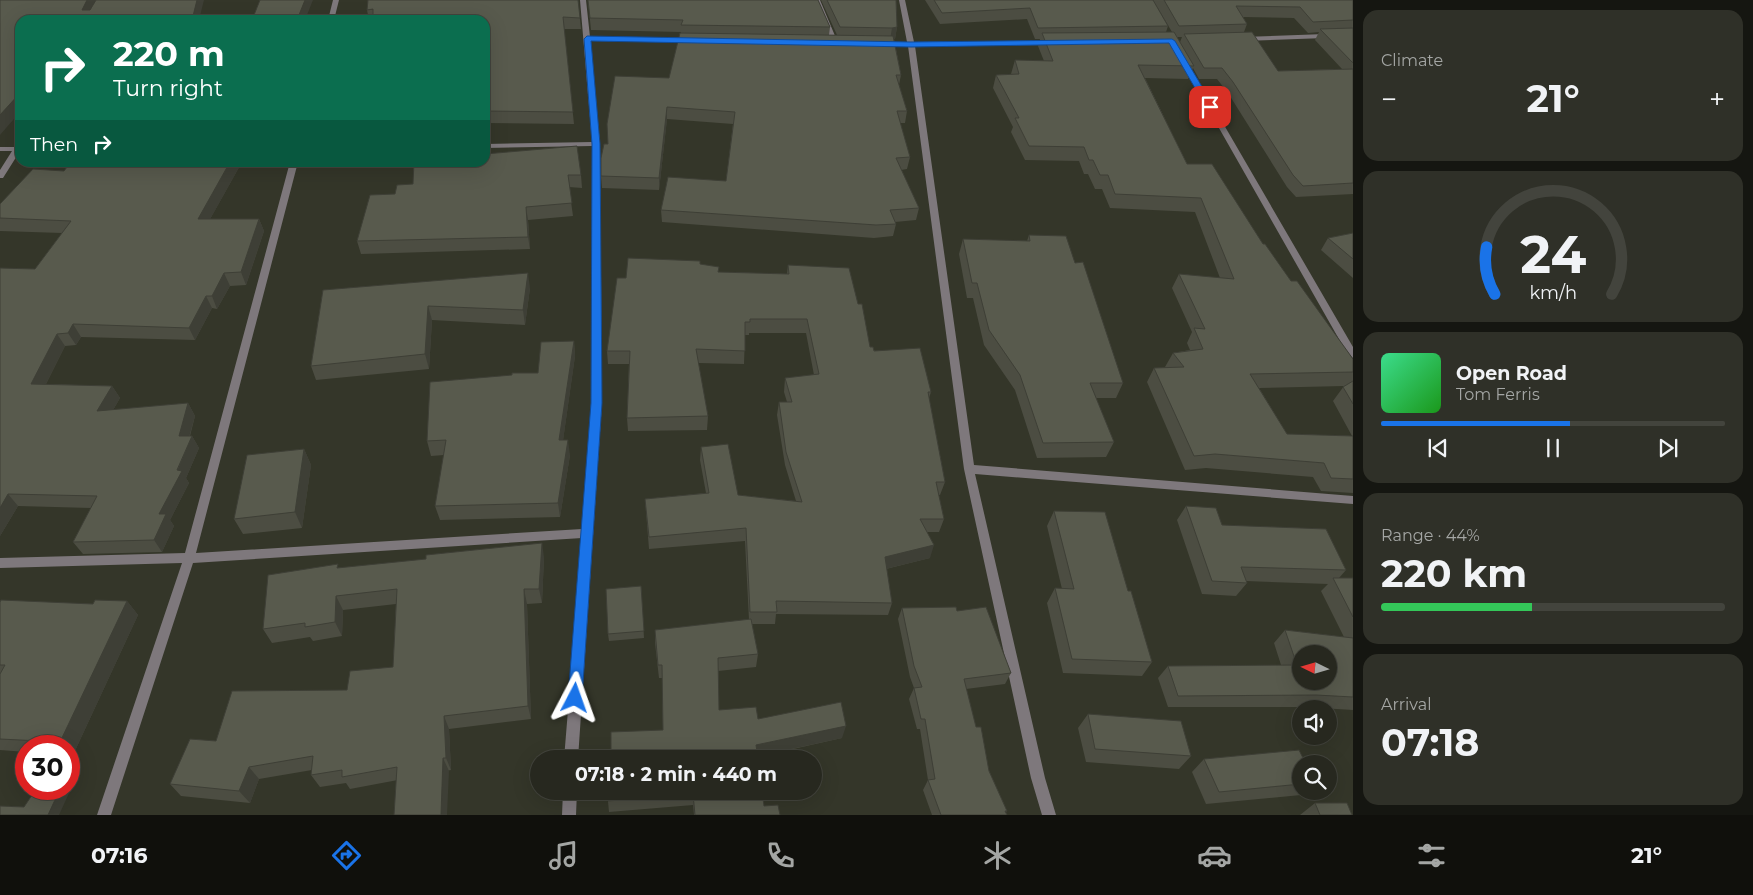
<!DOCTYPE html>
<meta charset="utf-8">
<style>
:root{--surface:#27281f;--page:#2f3028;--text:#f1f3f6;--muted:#a4a6a4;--line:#43443d;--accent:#1a73e8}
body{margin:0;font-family:Montserrat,sans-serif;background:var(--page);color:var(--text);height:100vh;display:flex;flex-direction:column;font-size:19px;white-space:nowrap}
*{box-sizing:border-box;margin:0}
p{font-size:16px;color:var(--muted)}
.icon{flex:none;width:28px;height:28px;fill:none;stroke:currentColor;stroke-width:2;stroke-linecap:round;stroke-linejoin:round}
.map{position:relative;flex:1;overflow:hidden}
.sheet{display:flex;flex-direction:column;gap:10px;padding:10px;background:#151611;width:400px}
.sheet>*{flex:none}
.hud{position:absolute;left:15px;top:15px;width:475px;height:152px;border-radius:15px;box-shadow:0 5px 20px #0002,0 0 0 1px var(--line);background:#0b6e4f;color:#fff;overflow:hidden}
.needle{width:32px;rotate:275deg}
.controls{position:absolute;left:1292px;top:645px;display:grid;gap:10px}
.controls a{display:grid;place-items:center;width:45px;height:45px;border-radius:50%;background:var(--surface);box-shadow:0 5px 20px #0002,0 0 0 1px var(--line);font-size:25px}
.speed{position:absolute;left:15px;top:735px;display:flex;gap:10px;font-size:25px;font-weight:700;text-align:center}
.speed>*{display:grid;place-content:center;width:65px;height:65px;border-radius:50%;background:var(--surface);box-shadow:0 5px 20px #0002,0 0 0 1px var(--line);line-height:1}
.speed .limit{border:8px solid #d22;background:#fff;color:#111}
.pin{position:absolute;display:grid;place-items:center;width:42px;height:42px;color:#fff;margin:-21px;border-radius:10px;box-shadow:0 2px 8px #0006}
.me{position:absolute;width:55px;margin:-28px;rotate:4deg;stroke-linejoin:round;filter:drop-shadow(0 0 4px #0008)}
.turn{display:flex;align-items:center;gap:18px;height:105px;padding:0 15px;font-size:22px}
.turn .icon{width:65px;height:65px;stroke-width:2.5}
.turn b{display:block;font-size:35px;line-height:42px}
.then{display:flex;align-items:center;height:48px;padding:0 15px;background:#0003;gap:10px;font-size:19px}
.big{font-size:38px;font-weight:700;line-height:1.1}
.sheet .widget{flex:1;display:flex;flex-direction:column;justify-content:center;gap:8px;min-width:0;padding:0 18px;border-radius:15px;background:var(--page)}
.sheet .dial{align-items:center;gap:0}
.dial svg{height:130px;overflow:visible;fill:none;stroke:var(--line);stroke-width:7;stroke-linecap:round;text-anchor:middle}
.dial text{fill:var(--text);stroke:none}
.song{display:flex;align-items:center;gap:15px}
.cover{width:60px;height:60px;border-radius:8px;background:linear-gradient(135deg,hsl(150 70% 55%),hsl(120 70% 35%))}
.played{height:5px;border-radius:2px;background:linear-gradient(90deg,var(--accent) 55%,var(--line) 55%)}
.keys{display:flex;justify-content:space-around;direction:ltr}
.heat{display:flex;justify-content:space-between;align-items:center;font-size:28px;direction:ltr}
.charge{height:8px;border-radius:4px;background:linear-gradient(90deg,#34c759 44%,var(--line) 0)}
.trip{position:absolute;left:530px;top:750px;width:292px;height:50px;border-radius:25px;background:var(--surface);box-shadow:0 5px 20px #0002,0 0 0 1px var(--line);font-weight:700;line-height:50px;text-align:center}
.dock{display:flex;height:80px;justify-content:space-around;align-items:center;background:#10100c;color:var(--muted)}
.dock .icon{width:35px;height:35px}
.dock .on{color:var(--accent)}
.dock b{font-size:22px;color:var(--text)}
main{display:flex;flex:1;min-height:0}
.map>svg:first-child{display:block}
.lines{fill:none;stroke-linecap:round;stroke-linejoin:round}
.street{fill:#7e787c;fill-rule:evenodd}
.wall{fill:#4c4d42;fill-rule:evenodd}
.shaded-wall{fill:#3e3f36}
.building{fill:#585a4d;stroke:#3e3f36;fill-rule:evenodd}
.route{fill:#1a73e8;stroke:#114b97}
</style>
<main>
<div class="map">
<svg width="1353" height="815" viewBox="0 0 1353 815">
<rect width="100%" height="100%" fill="#343629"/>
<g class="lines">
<path class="street" d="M333,0H339L334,20H328Z
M580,0H586L590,37L691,38L694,40L691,42L590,41L600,144L602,403L578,759H564L582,538L193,563L111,815H97L182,563L0,568V558L185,553L290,162H298L196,553L582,529L592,403V146L485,148V144L592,142Z
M814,0H820L838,43L837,44L832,43Z
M899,0H905L914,42L1051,41L1054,43L1051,45L915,46L974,465L1353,496V504L975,474L1045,778L1056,815H1042L1031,778L964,469L908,46H883L880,44L883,42H907Z
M1353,33V37L1243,41L1240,39L1243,37Z
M1185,61L1188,63L1353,347V358L1348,355L1182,63Z
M17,142H20V151L3,178H0V170L12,151H0V147H14Z
M563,791H577L576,815H562Z"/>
</g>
<path class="wall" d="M578,0L581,29H564L574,124L485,123V20H369L367,10Z
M588,0H818L830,27L829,35H837L821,0H896L897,27L895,39H894L901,75L899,85L907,111L905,123H900L910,157L907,169L901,170L919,208L916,220L895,222L896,224L893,236L874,238L662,222L661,210L726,181L733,124L667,119L659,190L602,188L601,176L608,144L669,78L681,32L591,30Z
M925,0H1153L1168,26L1166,32H1172L1153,0H1353V194L1296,197L1287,187L1228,93L1217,79H1199L1193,68L1188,79L1145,78L1187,164L1263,244L1291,281L1353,359V493L1321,491L1313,477L1206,468L1185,470L1147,382L1154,368H1166L1165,367L1173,353L1190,350L1187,343L1192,332L1172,288L1179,274L1220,278L1195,212L1110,208L1102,189H1095L1088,174H1084L1079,161L1025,160L1011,132L1013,127L993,88L996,75L1011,74L1015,60L1044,61L1038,46L1040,39H1035L1027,19L940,24ZM1243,17L1294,18L1308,33L1319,32L1315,40L1342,69L1278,71L1244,32L1247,24ZM1177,37H1182L1180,42ZM1344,386L1333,401L1352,436L1287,434L1259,388Z
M87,162H242L210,219H259L264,231L246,285L230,286L217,309L212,308L195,340L81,337L76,345L65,346L46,384L112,386L120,398L113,410L188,403L195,416L190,436H192L199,448L186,478L189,483L170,520L174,526L162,552L83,554L73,542L91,508L18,506L0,536L35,269L62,233L0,231V204L64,171L84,167Z
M414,162L581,175L582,188L569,187L573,216L528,220L530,249L361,254L357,241L395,194L413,184Z
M1353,233V278L1321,250L1328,238Z
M1029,235L1075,263L1123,383L1116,398H1096L1114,442L1106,457L1037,458L1015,390L984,345L973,298H967L959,254L963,239L1027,241Z
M700,264L719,272L787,274L788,265L858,304L870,347L931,392L929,398L945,482L940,495H938L944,519L939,532H927L930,558L886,569L892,603L888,615L776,614L775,624H752L758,654L756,667L718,671L719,710L758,719L842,738L757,757L663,730L662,678H659L655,643V630L749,620L745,541L649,549L645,499L706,493L700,460L701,447L738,495L796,501L785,465L777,415L779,402H787L784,392L785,378L814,375L806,333H749V335H745L744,364L698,363L708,416L707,430L628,431L627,418L629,364H608L607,351L626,278Z
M530,288L525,325L432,320L429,369L316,380L311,366L323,290Z
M574,341L575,356L563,440L570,455L560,517L440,520L435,506L444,455L431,456L427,441L538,373Z
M304,449L311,465L302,528L243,534L234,519Z
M1186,506L1222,525L1346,570L1339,578H1353V710L1304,707H1168L1158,678L1168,666L1281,665L1274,643L1285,630L1344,637L1321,591L1328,584L1246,581L1247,583L1236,596L1202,594L1177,520Z
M1054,511L1128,591L1152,662L1142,676L1063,673L1047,603L1055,588L1062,589L1047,526Z
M544,557L542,603L527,604L531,719L449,729L451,770L350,789L346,783L320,787L311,775L312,770L259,779L250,803L181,796L170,784L216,741L347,690L393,667L396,604L343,610L342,636L313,641L310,637L272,643L263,629L340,568Z
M641,586L644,638L609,641L608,634Z
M127,601L138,615L73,755L69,754V746H26V752L0,750V602L93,604Z
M902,608L957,611L1011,673L1005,684L966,689L976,727L989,771L1007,811L1006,812L1007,815H932L923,790L928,780L920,729H917L909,699L914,688L910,677L898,619Z
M1088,714L1191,756L1179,769L1086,762L1078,728Z
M1204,759L1301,764V791H1305L1301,795L1206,804L1192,772Z
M607,791H762L764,806L780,815H694L693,805L609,812Z
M1315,803L1352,815H1300Z"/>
<path class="shaded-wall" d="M87,0H98L88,20L82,10Z
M197,0H204L199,20H192Z
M305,0H313L305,20H297Z
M897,27L895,39L890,40L892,28Z
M20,93V112L0,135V115Z
M667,107V119L659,190V178Z
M230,162H242L203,232L198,219Z
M526,207L528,220L530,249L528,237Z
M259,219L264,231L246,285L241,272Z
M224,273L230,286L217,309L212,296Z
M528,273L530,288L525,325L523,310Z
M206,296L212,308L195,340L189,328Z
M428,306L432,320L429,369L425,354Z
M73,324L81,337L76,345L68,333Z
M57,334L65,346L40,396L31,384Z
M574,341L575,356L561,455L559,440Z
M112,386L120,398L105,424L97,411Z
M188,403L195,416L186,448L179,436Z
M192,436L199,448L186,478L189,483L170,520L174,526L162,552L154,540L159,514Z
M568,440L570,455L560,517L558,503Z
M304,449L311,465L302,528L295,512Z
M8,494L18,506L0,536V508Z
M542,543L544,557L542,603L539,589Z
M934,545L930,558L881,570L885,557Z
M524,589L527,604L531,719L528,706Z
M336,596L343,610L342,636L335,622Z
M127,601L138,615L73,755L69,751V746H64L60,742Z
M444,716L449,729L451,770L446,758Z
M846,726L842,738L754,757L756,745Z
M443,758L449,771L447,815H441Z
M72,764L79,771L59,815H48L60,789H69V771Z
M249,767L259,779L250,803L239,791Z"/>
<path class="building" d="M0,0H87L82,10H90L96,0H197L192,20H20V93L0,115Z
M260,0H305L297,20H252Z
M368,0H578L580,18L563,17L573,112L485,111V20H373V9L367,10Z
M588,0H818L830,27L681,25L683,20L590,18Z
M827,0H896L897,27L892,28L840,27Z
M934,0H1153L1168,26L1038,28L1030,8L942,13Z
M1164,0H1353V20L1313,22L1300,7L1236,6L1247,24L1179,26Z
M1353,28V63L1320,29Z
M1174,32L1194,66L1138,65L1187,164H1212L1263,244H1265L1291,281H1297L1353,359V372L1250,374L1287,434L1353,436V479L1331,478L1324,463L1215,454L1194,456L1154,368L1184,367L1173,353L1203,349L1194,328L1205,329L1179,274L1234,279L1201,198L1115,194L1108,175H1100L1093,160H1089L1084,147L1029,146L1015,118H1019L996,75L1019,74L1015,60L1053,61L1042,33Z
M1252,32L1278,71L1353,69V183L1303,186L1293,175L1233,82L1222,68H1204L1184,34Z
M680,33L893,36L901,75H896L907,111H897L910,157L896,158L919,208L890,210L896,224L876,225L661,210L668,177L726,181L735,112L667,107L659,178L601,176V158L604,144H608L607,124L615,76L669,78Z
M577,146L581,175H568L572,203L526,207L528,237L357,241L370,195L395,194L397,185L413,184L414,162H485V154Z
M87,162H230L198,219H259L241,272L224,273L212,296H206L189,328L73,324L68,333L57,334L31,384L112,386L97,411L188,403L179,436H192L177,470L182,471L159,514H166L154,540L73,542L97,496L8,494L0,508V268L35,269L71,221L0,218V204L33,169L64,171L67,167H84Z
M1353,233V259L1328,238Z
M1029,235L1066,236L1075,263L1083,262L1123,383H1090L1114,442L1043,443L1020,375L989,330L977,283H972L963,239L1030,241Z
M628,258L700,261V264L719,267L718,272L789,274L788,265L849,268L858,304H862L870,347H873L874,351L920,348L931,392H928L945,482H936L944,519H920L934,545L885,557L892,603L776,601L777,612H750L746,528L649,537L645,499L709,493L701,447L728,444L738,495L802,502L786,452L779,402H792L785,378L819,374L807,319H750V322H745V351L696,349L708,416L627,418L630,351H607L617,278H626Z
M528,273L523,310L428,306L425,354L311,366L323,290Z
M574,341L559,440H568L558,503L435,506L446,440L427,441L430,382L512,375V373H538L541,342Z
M1353,381V404L1343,387Z
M304,449L295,512L234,519L247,455Z
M1186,506L1216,508L1222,525L1326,529L1346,570L1241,567L1247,583L1212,581Z
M1054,511L1105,512L1128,591H1131L1152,662L1072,659L1055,588L1074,589Z
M542,543L539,589H524L528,706L444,716L446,758H443L441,815H394L397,767L342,777V770L311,775L313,756L249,767L239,791L170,784L190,739L216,741L232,691L347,690L350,671L393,667L397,589L336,596L335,622L305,627V623L263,629L268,575L338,564L337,568L426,559V555Z
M1333,578H1353V617Z
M641,586L644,631L608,634L606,589Z
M1,600L93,604L95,600L127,601L60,742L0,739V674L5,665H0V602Z
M956,607L957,611L986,607L1011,673L964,679L976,727H981L989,771L1007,811H1005L1007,815H941L928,780L935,779L925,719H921L914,688L922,687L914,666L902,608Z
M751,619L758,654L718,658L719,710L756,707L758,719L841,702L846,726L756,745L758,759H611V732L663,730L662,665H658L655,630Z
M1285,630L1353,638V697L1316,695L1178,696L1168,666L1297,665ZM1301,654H1329V681H1301Z
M1088,714L1181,721L1191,756L1095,749Z
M1299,750L1306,764H1301V784L1219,792L1204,759Z
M69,763L72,764L69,771Z
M36,789H60L48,815H0V806L24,807Z
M607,791H762L764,806L778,805L780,815H695L693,794L608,801Z
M1315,803H1347L1352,815H1320Z"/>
<path class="route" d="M587,36L911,42L1172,39L1175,41L1214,107L1207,109L1169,43L911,47L591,41L600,144L602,403L582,698L580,703L575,705L570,703L568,698L591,403L592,144L584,39Z"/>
</svg>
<div class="controls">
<a><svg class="needle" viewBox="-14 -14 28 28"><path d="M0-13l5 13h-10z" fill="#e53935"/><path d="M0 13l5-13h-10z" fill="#a4a6a4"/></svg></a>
<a><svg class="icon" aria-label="sound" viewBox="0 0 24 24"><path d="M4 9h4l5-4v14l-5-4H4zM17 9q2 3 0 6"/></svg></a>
<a><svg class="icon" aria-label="search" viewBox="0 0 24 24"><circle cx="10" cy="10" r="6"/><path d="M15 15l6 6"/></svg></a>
</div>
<div class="speed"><div class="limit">30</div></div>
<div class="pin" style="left:1210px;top:107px;background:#d93025"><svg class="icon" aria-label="arrive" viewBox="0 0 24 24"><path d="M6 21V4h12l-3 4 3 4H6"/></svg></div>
<svg class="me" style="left:575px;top:698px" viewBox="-20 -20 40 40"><path d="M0-17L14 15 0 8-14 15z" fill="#1a73e8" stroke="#fff" stroke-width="4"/></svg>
<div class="trip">07:18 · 2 min · 440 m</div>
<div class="hud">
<div class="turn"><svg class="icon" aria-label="right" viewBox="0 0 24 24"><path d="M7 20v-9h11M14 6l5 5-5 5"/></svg><div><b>220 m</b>Turn right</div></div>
<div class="then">Then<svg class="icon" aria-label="right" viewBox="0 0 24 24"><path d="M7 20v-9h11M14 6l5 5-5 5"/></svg></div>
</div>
</div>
<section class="sheet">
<div class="widget"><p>Climate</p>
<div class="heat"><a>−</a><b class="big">21°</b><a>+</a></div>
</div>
<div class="widget dial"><svg viewBox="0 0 100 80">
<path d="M14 69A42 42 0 1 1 86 69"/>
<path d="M14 69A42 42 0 0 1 9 40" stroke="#1a73e8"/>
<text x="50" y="56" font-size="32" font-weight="700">24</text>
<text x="50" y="72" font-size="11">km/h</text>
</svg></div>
<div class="widget">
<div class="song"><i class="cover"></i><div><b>Open Road</b><p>Tom Ferris</p></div></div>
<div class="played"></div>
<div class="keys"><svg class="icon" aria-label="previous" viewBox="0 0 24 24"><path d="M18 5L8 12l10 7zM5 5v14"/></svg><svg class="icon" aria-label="pause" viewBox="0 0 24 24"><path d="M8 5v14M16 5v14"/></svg><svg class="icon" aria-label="next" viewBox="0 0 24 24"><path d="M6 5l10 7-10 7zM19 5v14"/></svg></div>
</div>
<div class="widget"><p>Range · 44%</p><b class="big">220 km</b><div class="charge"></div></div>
<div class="widget"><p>Arrival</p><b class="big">07:18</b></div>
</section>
</main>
<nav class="dock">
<b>07:16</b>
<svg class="icon on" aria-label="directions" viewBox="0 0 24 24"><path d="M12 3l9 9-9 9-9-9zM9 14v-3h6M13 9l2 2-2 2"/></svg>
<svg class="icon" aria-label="music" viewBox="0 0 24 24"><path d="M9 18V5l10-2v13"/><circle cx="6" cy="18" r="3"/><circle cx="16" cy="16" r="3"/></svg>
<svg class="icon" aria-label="phone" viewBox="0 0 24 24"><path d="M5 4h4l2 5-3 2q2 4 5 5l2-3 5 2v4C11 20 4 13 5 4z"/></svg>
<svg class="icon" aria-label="climate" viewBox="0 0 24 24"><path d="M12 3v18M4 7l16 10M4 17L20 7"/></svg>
<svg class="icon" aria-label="car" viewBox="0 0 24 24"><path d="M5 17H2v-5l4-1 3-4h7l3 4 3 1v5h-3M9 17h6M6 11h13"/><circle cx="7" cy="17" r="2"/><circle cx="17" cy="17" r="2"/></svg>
<svg class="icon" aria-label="filters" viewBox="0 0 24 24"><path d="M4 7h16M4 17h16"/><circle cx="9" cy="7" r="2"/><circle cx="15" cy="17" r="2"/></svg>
<b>21°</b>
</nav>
